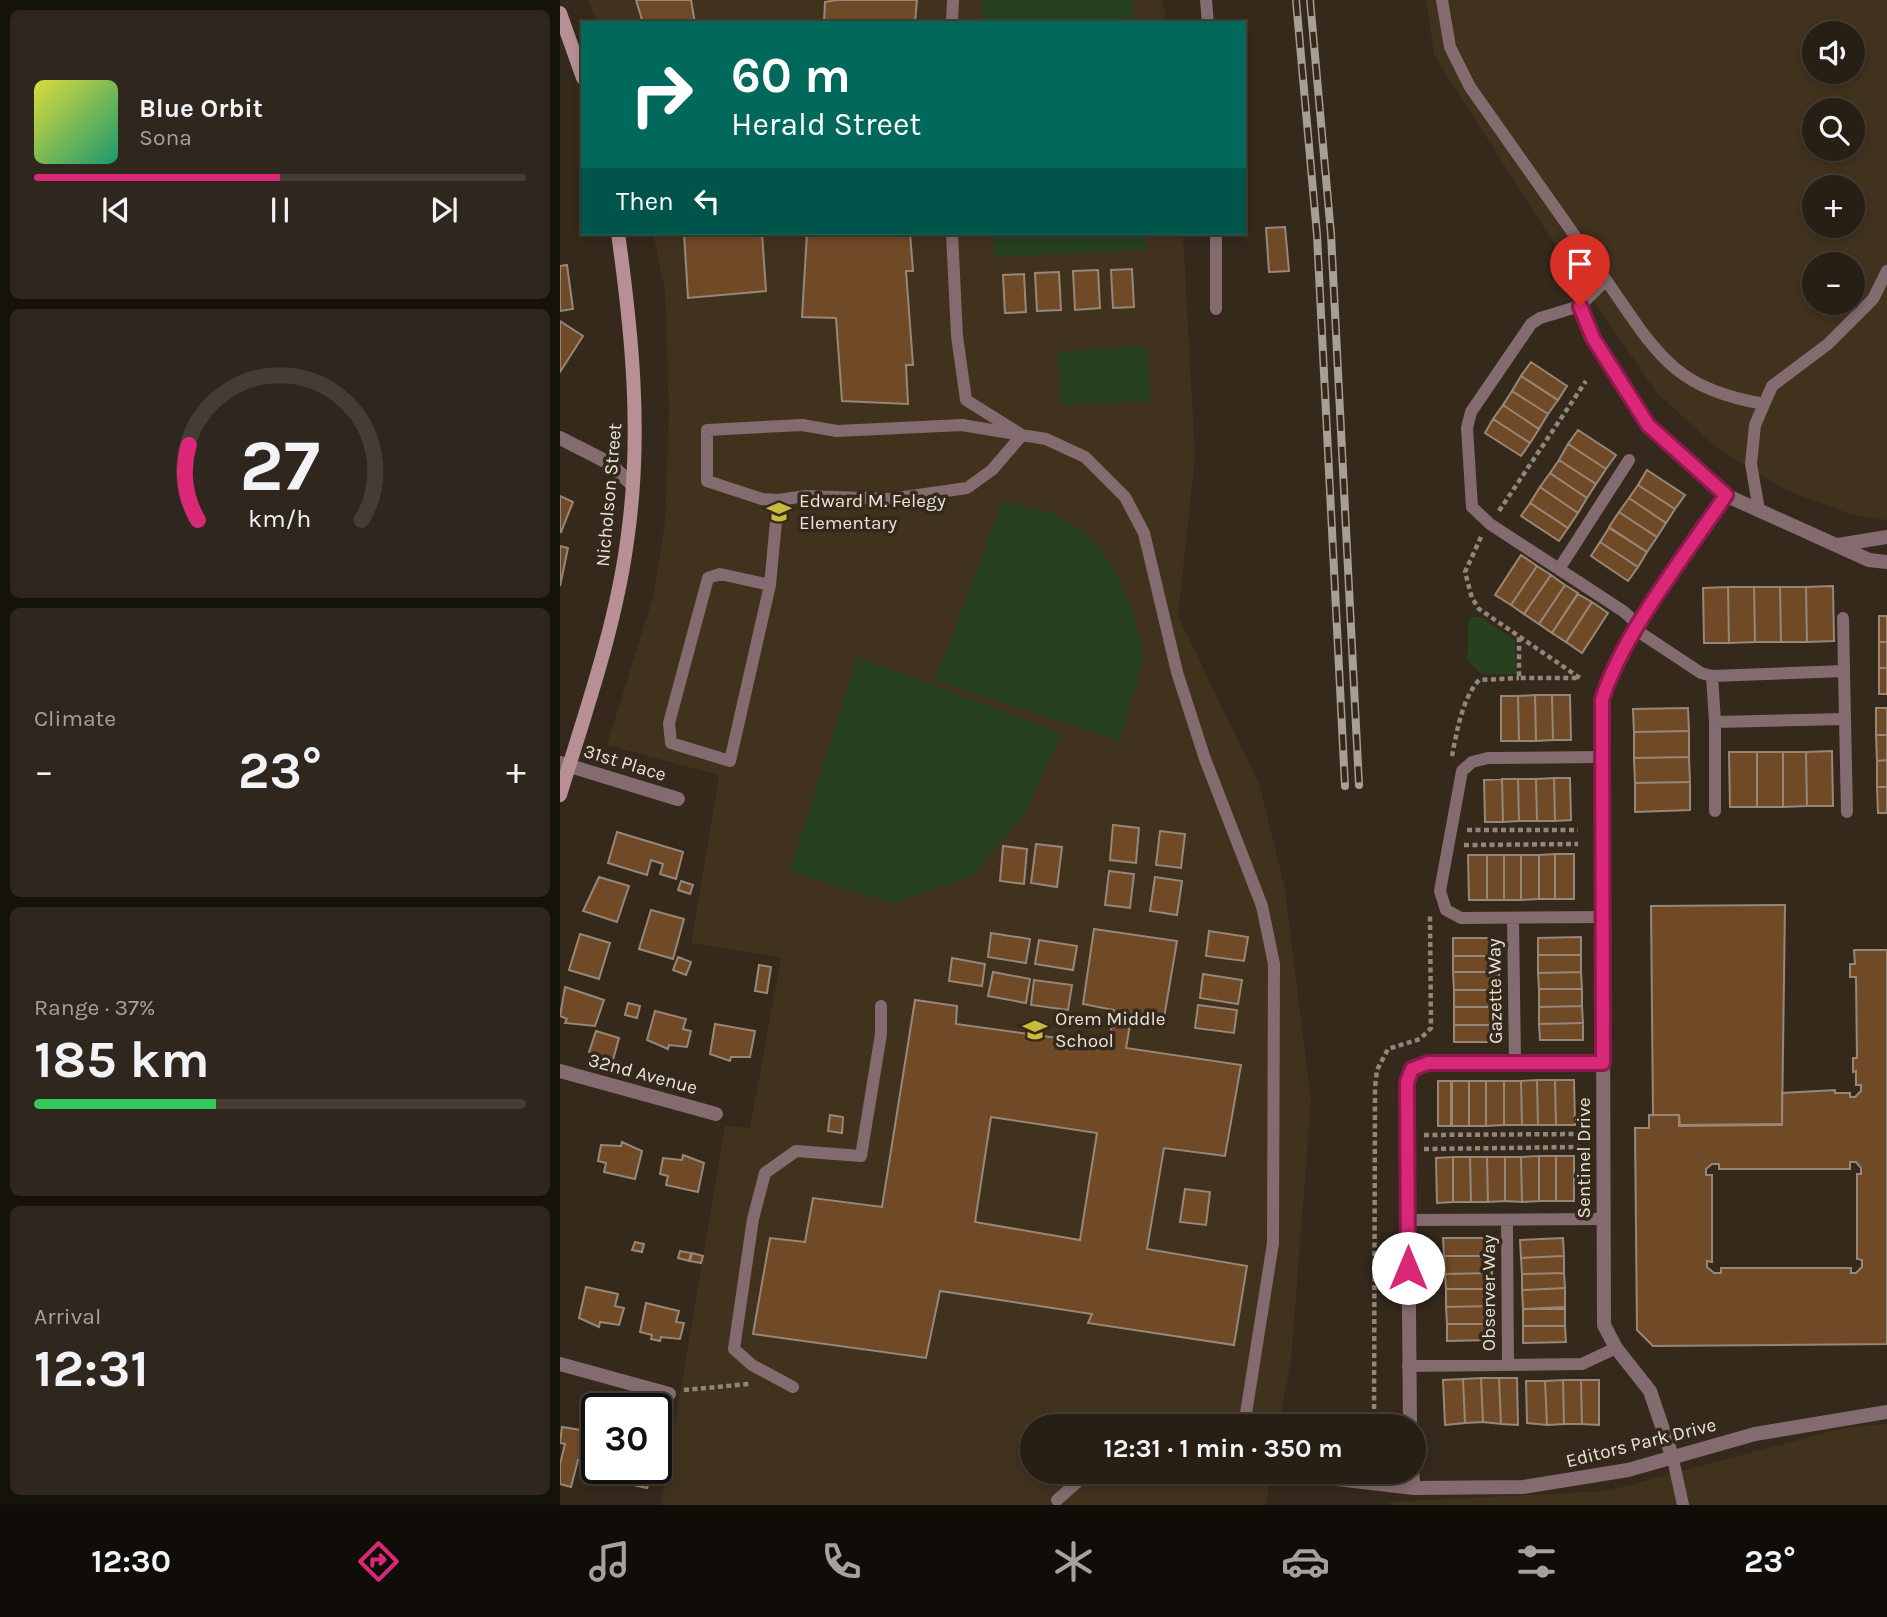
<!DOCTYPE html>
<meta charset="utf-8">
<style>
:root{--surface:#271f14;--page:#2f271d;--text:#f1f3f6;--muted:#a4a2a0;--line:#433d34;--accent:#db2777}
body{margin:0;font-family:Karla,sans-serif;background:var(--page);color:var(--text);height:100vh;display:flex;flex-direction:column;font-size:26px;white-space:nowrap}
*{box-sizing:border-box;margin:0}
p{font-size:23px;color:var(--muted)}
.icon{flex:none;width:38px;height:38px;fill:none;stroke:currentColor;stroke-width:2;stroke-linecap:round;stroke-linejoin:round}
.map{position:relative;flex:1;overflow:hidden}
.details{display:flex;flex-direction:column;gap:10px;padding:10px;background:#15110b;width:560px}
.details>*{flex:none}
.top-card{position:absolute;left:21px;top:21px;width:665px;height:214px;border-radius:0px;box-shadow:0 4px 10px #0003,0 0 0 2px var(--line);background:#00695c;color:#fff;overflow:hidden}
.controls{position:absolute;left:1242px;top:21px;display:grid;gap:14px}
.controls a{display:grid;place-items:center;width:63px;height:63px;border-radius:50%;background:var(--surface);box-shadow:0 4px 10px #0003,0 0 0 2px var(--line);font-size:35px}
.speed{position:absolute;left:21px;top:1393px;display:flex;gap:14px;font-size:35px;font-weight:700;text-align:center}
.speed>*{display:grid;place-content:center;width:91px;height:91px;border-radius:50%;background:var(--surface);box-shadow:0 4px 10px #0003,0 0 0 2px var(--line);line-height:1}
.speed .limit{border:4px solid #111;border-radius:10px;background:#fff;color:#111}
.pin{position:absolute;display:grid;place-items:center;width:60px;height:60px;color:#fff;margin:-72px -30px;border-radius:50% 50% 50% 0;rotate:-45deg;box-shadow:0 0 7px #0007}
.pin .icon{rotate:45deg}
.me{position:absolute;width:77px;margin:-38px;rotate:0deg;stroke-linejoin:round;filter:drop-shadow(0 0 5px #0008)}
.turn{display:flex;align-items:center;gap:24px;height:147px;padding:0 35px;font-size:32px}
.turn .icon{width:91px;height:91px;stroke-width:2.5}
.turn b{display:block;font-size:49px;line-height:60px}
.then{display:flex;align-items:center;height:66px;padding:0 35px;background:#0003;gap:14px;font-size:26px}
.big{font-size:52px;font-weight:700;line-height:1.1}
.details .widget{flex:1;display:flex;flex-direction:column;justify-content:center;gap:10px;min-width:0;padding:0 24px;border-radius:10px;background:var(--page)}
.details .dial{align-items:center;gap:0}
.dial svg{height:182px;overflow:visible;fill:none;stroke:var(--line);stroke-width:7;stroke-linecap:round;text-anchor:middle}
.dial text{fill:var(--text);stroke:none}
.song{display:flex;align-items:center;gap:21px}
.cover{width:84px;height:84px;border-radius:10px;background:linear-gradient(135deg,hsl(60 70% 55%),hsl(160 70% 35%))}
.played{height:7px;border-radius:4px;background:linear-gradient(90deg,var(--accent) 50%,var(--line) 50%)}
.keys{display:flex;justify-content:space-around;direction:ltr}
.heat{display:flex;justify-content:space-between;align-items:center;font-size:38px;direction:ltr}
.charge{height:10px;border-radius:5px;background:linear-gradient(90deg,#34c759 37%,var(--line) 0)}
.trip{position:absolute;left:460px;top:1414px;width:406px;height:70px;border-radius:35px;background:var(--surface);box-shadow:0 4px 10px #0003,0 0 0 2px var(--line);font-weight:700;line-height:70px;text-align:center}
.tabs{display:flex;height:112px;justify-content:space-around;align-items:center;background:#100c08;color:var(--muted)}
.tabs .icon{width:49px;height:49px}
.tabs .current{color:var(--accent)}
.tabs b{font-size:32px;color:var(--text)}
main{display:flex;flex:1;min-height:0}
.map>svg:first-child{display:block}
.built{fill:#41321e;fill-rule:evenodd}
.green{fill:#27411f}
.building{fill:#704a26;stroke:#978779;stroke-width:2;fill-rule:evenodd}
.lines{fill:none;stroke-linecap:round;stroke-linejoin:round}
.path{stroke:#8f877b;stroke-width:4.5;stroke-dasharray:5 3.5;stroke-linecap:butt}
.lane{stroke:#846b6f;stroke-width:12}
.street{stroke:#846b6f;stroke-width:14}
.secondary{stroke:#b78f94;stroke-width:14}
.rail-casing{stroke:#a79f94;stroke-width:8}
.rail{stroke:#34291b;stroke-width:5;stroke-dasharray:16;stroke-linecap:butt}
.route-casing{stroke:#8e194d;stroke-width:18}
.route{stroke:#db2777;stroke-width:12}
.labels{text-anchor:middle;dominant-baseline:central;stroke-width:7;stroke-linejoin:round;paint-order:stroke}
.street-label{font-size:19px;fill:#eae4da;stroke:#34291b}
.poi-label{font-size:19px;fill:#eae4da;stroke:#34291b;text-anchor:start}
</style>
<main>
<section class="details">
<div class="widget">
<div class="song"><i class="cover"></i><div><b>Blue Orbit</b><p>Sona</p></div></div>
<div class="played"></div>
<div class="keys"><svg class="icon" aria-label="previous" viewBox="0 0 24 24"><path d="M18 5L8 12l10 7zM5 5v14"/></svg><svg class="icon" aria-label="pause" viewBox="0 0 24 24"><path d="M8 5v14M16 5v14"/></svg><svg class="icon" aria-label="next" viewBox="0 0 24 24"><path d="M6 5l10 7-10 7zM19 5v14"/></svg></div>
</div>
<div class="widget dial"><svg viewBox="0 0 100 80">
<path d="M14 69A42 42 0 1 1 86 69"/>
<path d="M14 69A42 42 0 0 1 10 36" stroke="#db2777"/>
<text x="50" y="56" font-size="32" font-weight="700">27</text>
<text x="50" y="72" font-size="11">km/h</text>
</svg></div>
<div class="widget"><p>Climate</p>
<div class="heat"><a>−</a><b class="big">23°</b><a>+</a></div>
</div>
<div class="widget"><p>Range · 37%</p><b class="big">185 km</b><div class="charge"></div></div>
<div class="widget"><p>Arrival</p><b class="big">12:31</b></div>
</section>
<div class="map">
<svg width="1327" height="1505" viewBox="0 0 1327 1505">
<rect width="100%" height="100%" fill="#34291b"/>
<path class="built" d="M28,0H602L607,23H37Z
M866,0H1327V520L1290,514L1223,489L1156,447L1097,393L990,237L874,55ZM1255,33H1293V72H1255ZM1255,110H1293V149H1255ZM1255,187H1293V226H1255ZM1255,264H1293V303H1255Z
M93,233H623L635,457L618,616L700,786L725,890L751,1102L731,1360L719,1426H472V1472H711L706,1505H101L165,1126L190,1128L221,958L131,943L159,775L47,745L93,597L105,522L109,409L105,291Z
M1327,1424V1505H830V1502L1047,1491L1287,1427Z"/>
<path class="green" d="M421,0H573L574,23H422Z
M433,233H585L586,250L434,257Z
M588,346L591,401L501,405L497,352Z
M442,502L491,512L528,534L550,562L572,609L584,656L560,741L375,681Z
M909,617H920L955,640L956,674H922L907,661Z
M297,657L502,733L464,815L412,876L334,903L230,872Z"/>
<path class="building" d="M76,0H131L135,23H83Z
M276,0H357L355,23H264L265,2Z
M725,227L729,271L709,272L706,228Z
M124,233H202L206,291L128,298Z
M247,233H350L353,271H346L353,365H346L348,404L282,401L276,318L242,317Z
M7,265L13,309L0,311V266Z
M572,269L574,307L553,308L551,270Z
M538,270L540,308L515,310L513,271Z
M499,272L501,310L477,311L475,273Z
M464,274L466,312L445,313L443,275Z
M0,321L23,336L0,372Z
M971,362L1007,386L998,400L961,376Z
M961,376L998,400L988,414L952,391Z
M952,391L988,414L979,429L943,405Z
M943,405L979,429L970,443L933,419Z
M933,419L970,443L961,456L925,433Z
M1018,430L1056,455L1046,469L1008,444Z
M1008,444L1046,469L1036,484L999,460Z
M999,460L1036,484L1027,498L990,473Z
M1087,470L1125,495L1115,509L1078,485Z
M990,473L1027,498L1018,513L980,487Z
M1078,485L1115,509L1106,523L1069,498Z
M980,487L1018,513L1008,528L970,503Z
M0,496L13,502L1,532L0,531Z
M1069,498L1106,523L1097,537L1059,512Z
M970,503L1008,528L999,541L961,516Z
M1059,512L1097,537L1087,552L1049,527Z
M1049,528L1087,552L1078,567L1040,542Z
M1040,542L1078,567L1068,581L1031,556Z
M0,546L8,548L0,586Z
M961,555L977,566L951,605L935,595Z
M977,566L991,575L964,614L951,605Z
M991,575L1005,585L979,624L964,614Z
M1005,585L1018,593L992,633L979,624Z
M1273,586L1274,641L1247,642L1246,587Z
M1168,587H1194L1195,642L1169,643Z
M1168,587L1169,643H1144L1143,588Z
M1194,587H1220L1221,642H1195Z
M1220,587H1246L1247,642H1221Z
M1018,594L1032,602L1006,642L992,633Z
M1032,602L1048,613L1022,653L1006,642Z
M1319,616H1327V642H1319Z
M1319,642H1327V668H1319Z
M1319,668H1327V694H1319Z
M975,695L976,741H959L958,696Z
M975,695H992L993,740L976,741Z
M992,695H1010L1011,740H993Z
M941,696H958L959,741H941Z
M1128,708L1129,731L1074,732L1073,709Z
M1316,708H1327V735H1316Z
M1129,731V757L1074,758V732Z
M1316,735H1327V760L1317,761Z
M1272,751L1273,806H1247L1246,752Z
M1169,752H1197V807H1170Z
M1197,752H1223V807H1197Z
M1223,752H1246L1247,806L1223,807Z
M1129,757L1130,782L1075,783L1074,758Z
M1327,760V787H1317V761Z
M994,778L995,821H977L976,779Z
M994,778H1010L1011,820L995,821Z
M942,779L943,822H925L924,780Z
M942,779H958L959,821L943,822Z
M958,779H976L977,821H959Z
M1130,782V810L1075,812V783Z
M1317,787H1327V813H1318Z
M553,825L579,828L576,863L550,860Z
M600,831L625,834L621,868L596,865Z
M57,832L123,852L116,879L100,874L103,864L91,860L87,875L48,863Z
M476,844L502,847L497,887L471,883Z
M443,846L467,849L464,884L440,881Z
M995,854V899H979V855Z
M995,854H1014V899H995Z
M908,855H927V900H909Z
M927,855H944V900H927Z
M944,855H961V900H944Z
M961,855H979V899L961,900Z
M549,871L574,874L570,908L545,905Z
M39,877L69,886L57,922L23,911Z
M595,877L622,881L617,915L590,911Z
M121,881L133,885L130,894L118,890Z
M1225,905L1222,1124L1120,1125L1119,1115H1093L1091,906Z
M91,910L124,919L113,959L79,949Z
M534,929L617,941L604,1018L572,1013L566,1048L681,1065L665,1156L604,1148L587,1249L687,1266L674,1345L528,1323L532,1314L380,1291L366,1358L193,1334L210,1238L245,1242L253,1198L322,1207L355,1000L397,1006L396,1024L549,1045L554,1010L523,1004ZM431,1117L537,1133L520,1240L415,1222Z
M649,931L688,937L684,961L646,956Z
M431,933L470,939L466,963L428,957Z
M20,934L50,943L39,979L9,970Z
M1021,937V955H978V938Z
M893,938H938V956H893Z
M479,940L517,946L513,970L475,964Z
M1294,950H1327V1344L1093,1346L1077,1330L1075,1128H1089V1115H1119V1126L1222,1125V1093L1275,1090V1093H1290V1097H1295L1301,1091V1085H1296V1071L1293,1072V1058H1297L1296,977H1290V964H1295ZM1290,1162H1296L1301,1168V1174H1297V1259L1302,1260V1267L1296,1273H1291V1268H1161V1273H1154L1147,1267V1261L1152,1262V1175H1146V1169L1152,1164H1159V1169H1290Z
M978,955H1021V972L978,973Z
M893,956H938L939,972H893Z
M118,957L131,962L126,975L113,970Z
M392,958L425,964L422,986L389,981Z
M199,965L211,967L207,993L195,991Z
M433,972L470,979L466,1003L428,996Z
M893,972H939V990H894Z
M1021,972L1022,989H979L978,973Z
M643,974L682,980L678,1004L640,998Z
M474,980L512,985L508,1010L471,1005Z
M5,987L44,1000L35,1026L5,1023L7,1019L0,1016Z
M979,989H1022V1006L979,1007Z
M894,990H939V1007H894Z
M68,1003L80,1006L77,1018L65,1015Z
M638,1005L677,1010L674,1033L635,1028Z
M1022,1006L1023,1023L979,1024V1007Z
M894,1007H939V1025H894Z
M95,1011L126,1019L123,1029L131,1031L127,1047L109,1045L108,1049L87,1040Z
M1023,1023V1040H980L979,1024Z
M155,1024L195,1031L190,1057H171L170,1061L150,1054Z
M894,1025H939V1042H894Z
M36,1031L59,1038L53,1060L29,1052Z
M977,1080L978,1125H962L961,1081Z
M977,1080H995L996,1125H978Z
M995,1080H1014L1015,1125H996Z
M878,1081H891V1126H878Z
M892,1081H909V1126H892Z
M909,1081H926V1126H909Z
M926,1081H944V1125L926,1126Z
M944,1081H961L962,1125H944Z
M270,1115L283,1117L282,1133L268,1131Z
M62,1142L82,1151L75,1179L44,1172L46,1163L38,1161L41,1145L61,1146Z
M123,1155L144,1163L138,1192L106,1185L108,1176L100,1174L103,1158L122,1160Z
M979,1156H996V1201H979Z
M979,1156V1201L962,1202L961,1157Z
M996,1156H1014V1201H996Z
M893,1157H910L911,1202H893Z
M893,1157V1202L877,1203L876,1158Z
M910,1157H927L928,1202H911Z
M927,1157H945V1201L928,1202Z
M945,1157H961L962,1202L945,1201Z
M625,1189L650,1192L646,1225L620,1222Z
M883,1238H931L932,1256H884Z
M1003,1238L1004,1256L961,1258L960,1240Z
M75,1242L84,1244L82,1252L72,1250Z
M120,1251L131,1253L129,1261L118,1258Z
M132,1253L143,1256L141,1263L130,1261Z
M884,1256H932V1273L885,1274Z
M1004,1256V1273L962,1274L961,1258Z
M932,1273V1289H886L885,1274Z
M1004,1273L1005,1288L962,1290V1274Z
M26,1287L58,1294L55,1306L64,1308L59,1325L40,1322L39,1327L19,1318Z
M1005,1288V1307L963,1309L962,1290Z
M886,1289H932V1306L886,1307Z
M86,1303L119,1311L116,1322L124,1323L120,1339L101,1337L100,1341L91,1339L92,1335L80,1332Z
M932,1306L933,1324H887L886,1307Z
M963,1309H1005V1326H963Z
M887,1324H933V1340L887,1341Z
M963,1326H1005L1006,1342L963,1343Z
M921,1378H939L941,1424L923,1422Z
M921,1378L923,1422L905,1423L903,1379Z
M939,1378H957L958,1425L941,1424Z
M903,1379L905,1423L885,1425L883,1380Z
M1003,1380L1004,1424L987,1425L985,1381Z
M1003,1380H1021L1022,1424H1004Z
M1021,1380H1039V1425L1022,1424Z
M966,1381H985L987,1425L967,1423Z
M22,1426L37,1434L34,1464L18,1460L11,1487L0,1484V1464L5,1444L0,1443L2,1427L21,1430Z
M55,1468H94L87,1488L73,1485L75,1474Z"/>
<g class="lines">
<path class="path" d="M939,511L1026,381
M921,537L905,572L912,598L919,609L1020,678H959V637
M892,756C897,731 902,699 919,680L959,678
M907,830H1018
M904,845L1018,844
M864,1135L1020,1134
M864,1149L1020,1147
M124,1390L189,1384
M814,1426L815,1088L817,1070L828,1049L860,1039L871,1028L870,916"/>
<path class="lane" d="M646,0L648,23
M882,0L890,47L910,87L1046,280L1020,306L980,318L971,324L911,412L907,428L912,507L930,524L1063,611L1079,625
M392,23L393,0
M656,233V309
M1046,280C1096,352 1112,388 1204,404
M218,500L246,496L330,499L407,488L432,470L462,435L406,400L397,336L392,233
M1199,510L1191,464L1195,425L1212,386L1268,344L1313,299L1327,271
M999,569L1069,460
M210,585L160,574L148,578L109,723L111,743L170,761L210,585L218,500L202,499L147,481V430L242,425L277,431L402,425L486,439L525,457L565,497L584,533L617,672L645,759L702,906L714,964L713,1243L684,1426
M1283,618L1284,671
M1076,630L1141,673L1152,676L1284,671L1285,719L1155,722L1152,676
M1285,719L1287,812
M1042,757L928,758L912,762L902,771L880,891L886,910L901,918L1044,917
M1155,811V722
M953,918L955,1063
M848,1220L1043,1219
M947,1220L948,1365
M848,1366L1022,1364L1056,1348
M233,1387L192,1365L174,1349L193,1219L205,1173L236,1151L301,1156L321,1034V1006
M1113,1459L1123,1505
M497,1500L529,1472"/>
<path class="street" d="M1020,306L1033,338L1088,425L1165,495L1309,560L1327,562
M0,438L47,462L72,484
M1278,545L1327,537
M0,763L118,799
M0,1071L156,1114
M0,1364L109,1394
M850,1426L847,1082L852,1069L868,1063H1043
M1113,1459L1090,1391L1056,1348L1044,1325L1042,700C1061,635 1127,554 1165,495
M717,1472L854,1488L963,1487L1068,1470L1195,1434L1327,1412
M852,1472L854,1488"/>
<path class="secondary" d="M0,13L23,78
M0,795C26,710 57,623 68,534C82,433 72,333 58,233"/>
<g class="rail-casing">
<path id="rail" d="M736,0L757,235L785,786
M750,0L771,234L799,785"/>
</g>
<use href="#rail" class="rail"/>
</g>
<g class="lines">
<g class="route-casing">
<path id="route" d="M848,1268L847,1082L852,1069L868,1063H1043L1042,700C1061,636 1127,553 1166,495L1088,425L1033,338L1020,306"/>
</g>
<use href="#route" class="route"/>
</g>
<defs>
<g id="school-bare" transform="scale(1.89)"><path d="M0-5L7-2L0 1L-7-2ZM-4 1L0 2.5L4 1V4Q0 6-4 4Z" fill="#c9ba3a" stroke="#34291b" stroke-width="2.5" paint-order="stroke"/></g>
</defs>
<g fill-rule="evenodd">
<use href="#school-bare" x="219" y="512"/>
<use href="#school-bare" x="475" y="1030"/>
</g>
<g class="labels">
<g class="street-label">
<text transform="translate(49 495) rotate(-85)">Nicholson Street</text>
<text transform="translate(65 763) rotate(17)">31st Place</text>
<text transform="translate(935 991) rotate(-91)">Gazette Way</text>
<text transform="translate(83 1074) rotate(15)">32nd Avenue</text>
<text transform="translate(1024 1158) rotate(-90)">Sentinel Drive</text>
<text transform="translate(929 1293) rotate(-90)">Observer Way</text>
<text transform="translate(1081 1443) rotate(-14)">Editors Park Drive</text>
</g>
<g class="poi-label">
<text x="239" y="501">Edward M. Felegy<tspan x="239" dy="22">Elementary</tspan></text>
<text x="495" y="1019">Orem Middle<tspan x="495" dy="22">School</tspan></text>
</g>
</g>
</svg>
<div class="controls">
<a><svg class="icon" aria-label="sound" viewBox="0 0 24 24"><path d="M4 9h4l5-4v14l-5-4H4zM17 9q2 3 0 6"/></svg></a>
<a><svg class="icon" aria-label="search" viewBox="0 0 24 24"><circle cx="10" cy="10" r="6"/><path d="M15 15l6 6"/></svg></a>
<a>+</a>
<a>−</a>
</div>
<div class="speed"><div class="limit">30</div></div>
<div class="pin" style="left:1020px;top:306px;background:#d93025"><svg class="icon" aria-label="arrive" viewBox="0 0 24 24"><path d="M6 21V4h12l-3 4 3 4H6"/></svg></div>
<svg class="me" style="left:848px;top:1268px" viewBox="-20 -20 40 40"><circle r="19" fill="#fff"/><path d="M0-13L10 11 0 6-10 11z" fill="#db2777"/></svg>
<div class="trip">12:31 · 1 min · 350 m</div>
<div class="top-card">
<div class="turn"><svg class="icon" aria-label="right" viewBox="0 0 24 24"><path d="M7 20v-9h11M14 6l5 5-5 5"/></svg><div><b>60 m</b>Herald Street</div></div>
<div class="then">Then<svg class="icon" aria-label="left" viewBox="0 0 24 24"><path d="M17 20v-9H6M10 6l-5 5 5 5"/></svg></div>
</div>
</div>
</main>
<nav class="tabs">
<b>12:30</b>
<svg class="icon current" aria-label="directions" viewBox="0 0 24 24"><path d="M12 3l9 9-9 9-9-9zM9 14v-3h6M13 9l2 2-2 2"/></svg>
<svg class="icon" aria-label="music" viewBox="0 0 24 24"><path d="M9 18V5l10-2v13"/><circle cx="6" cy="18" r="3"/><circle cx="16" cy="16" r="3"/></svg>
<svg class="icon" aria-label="phone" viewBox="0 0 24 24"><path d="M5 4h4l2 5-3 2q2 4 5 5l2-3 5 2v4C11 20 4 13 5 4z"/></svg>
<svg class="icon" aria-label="climate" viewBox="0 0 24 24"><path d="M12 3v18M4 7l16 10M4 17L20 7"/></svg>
<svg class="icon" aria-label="car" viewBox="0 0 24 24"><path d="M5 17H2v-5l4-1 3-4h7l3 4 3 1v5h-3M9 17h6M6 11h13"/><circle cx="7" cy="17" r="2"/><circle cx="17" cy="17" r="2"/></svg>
<svg class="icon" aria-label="filters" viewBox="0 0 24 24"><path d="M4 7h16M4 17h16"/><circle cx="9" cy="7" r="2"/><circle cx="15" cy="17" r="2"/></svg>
<b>23°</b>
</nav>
